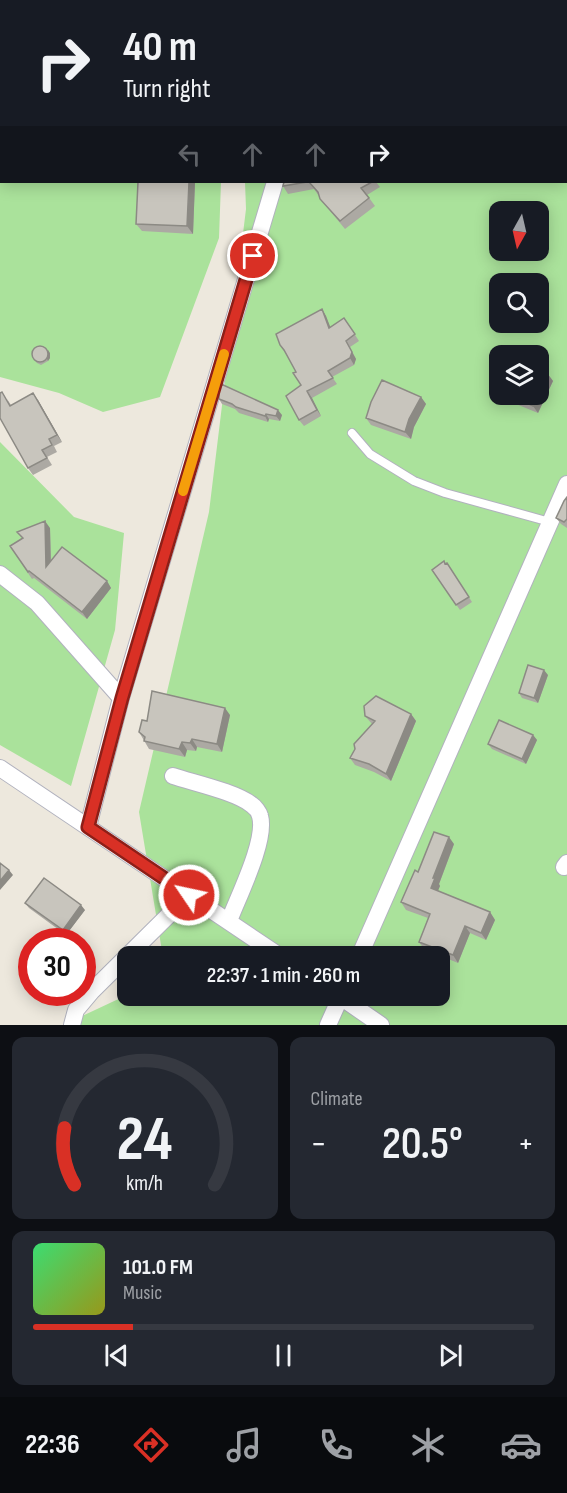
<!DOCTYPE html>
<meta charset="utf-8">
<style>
:root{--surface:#171b24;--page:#242831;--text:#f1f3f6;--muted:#9ea1a6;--line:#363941;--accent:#d93025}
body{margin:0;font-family:"Sofia Sans Condensed",sans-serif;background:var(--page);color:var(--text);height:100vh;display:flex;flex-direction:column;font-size:22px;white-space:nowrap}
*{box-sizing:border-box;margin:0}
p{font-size:20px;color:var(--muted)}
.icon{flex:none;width:33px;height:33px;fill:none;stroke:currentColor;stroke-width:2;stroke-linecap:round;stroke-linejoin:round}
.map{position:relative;height:1025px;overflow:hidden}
.sheet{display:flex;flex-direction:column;gap:12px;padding:12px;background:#0d0f14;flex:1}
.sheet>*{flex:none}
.top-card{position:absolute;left:0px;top:0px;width:567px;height:183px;box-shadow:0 3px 15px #0003;background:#171b24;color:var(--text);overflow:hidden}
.needle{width:39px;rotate:188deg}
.buttons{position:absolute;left:489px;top:201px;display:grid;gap:12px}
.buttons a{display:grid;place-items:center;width:60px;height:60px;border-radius:12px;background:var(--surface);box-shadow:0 3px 15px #0003;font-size:30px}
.speed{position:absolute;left:18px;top:928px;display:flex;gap:12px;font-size:30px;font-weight:700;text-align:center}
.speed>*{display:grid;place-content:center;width:78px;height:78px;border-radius:50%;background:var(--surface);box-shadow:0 3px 15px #0003;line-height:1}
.speed .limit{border:9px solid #d22;background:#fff;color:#111}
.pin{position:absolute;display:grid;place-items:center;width:51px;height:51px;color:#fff;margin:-26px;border:3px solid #fff;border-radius:50%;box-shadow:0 2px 6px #0007}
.me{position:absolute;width:66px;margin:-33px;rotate:304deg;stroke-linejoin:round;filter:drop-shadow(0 0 4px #0008)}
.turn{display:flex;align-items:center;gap:21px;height:126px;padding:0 24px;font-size:27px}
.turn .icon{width:78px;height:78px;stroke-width:2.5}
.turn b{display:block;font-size:42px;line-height:51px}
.lanes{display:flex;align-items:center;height:57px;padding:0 24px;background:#0003;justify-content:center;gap:30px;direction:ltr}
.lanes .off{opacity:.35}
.big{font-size:45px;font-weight:600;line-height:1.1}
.sheet .widget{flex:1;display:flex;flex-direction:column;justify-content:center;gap:9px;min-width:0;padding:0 21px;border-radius:12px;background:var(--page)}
.sheet .dial{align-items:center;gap:0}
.dial svg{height:156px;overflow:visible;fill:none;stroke:var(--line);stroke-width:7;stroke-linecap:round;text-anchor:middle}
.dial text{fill:var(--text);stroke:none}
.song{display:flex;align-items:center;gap:18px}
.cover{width:72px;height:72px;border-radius:9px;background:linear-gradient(135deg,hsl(140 70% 55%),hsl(60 70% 35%))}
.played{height:6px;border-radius:3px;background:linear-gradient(90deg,var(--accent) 20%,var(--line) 20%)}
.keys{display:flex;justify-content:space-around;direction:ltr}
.heat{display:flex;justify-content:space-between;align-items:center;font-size:33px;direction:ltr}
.sheet .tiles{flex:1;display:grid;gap:12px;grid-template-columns:1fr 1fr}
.widget:last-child{grid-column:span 2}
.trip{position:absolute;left:117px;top:946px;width:333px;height:60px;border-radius:12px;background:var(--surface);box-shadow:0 3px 15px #0003;font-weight:600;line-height:60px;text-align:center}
.tabs{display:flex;height:96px;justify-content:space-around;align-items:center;background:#090b0e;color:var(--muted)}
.tabs .icon{width:42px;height:42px}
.tabs .active{color:var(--accent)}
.tabs b{font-size:27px;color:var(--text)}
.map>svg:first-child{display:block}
.green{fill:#aae29b;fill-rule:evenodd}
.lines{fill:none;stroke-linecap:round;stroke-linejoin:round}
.lane-casing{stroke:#b1b2be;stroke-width:10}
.street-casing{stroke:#b1b2be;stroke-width:18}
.lane{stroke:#fff;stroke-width:8}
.street{stroke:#fff;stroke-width:16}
.wall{fill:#aca9a3}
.shaded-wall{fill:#8c8a84}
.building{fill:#c8c5bd;stroke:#8c8a84;stroke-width:1.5}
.route-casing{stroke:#8d1f18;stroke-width:15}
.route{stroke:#d93025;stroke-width:10}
.slow{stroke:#f59e0b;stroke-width:10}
</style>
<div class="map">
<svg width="567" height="1025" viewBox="0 0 567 1025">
<rect width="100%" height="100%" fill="#ede8dd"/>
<path class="green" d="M0,0H567V1025H63L127,995L128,996H440V957H163L139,812L209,512L246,209L245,182H566V2H2L1,30L0,31ZM500,212H538V250H500ZM500,284H538V322H500ZM500,356H538V394H500Z
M0,50H1L2,182H221L219,238L160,397L103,412L59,393L0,377Z
M0,442L74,517L124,533L115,630L71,786L0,745Z"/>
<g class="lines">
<g class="lane-casing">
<path id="lane" d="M352,433L370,454L414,481L445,493L550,522"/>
</g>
<g class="street-casing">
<path id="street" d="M566,146L567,147
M0,574L37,603L121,698
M0,768L281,957
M173,776C194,783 236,792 252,805C255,807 259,812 260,816C267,840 238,897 229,921
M88,827L121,698L275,182
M564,867L567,863
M359,957L567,484
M339,996L381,1025
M72,1025L76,1010L92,991L189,895
M328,1025L341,996"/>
</g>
<use href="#lane" class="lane"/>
<use href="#street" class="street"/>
</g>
<path class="wall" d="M138,182H195L193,234L142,231L136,224Z
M284,182H376L380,187L367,195L375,206L345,229L326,206L314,189L288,194L283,186Z
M322,309L326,316L330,327L344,318L359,341L350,347L356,359L354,365L332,377L337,384L312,398L321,416L304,426L299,420L301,385L296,372L286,354L280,345Z
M50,353V358L48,361L41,365L37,363L35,360Z
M500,363V394H538L547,373L553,381L538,413L516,404L497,394L491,386Z
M421,397L426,404L414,427L411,439L371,425L366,418Z
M7,399L11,405L38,400L62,442L54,446L57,452L47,457L52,465L33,475L28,468Z
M219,399L282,415L280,421L269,419L268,422L239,413L235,409L222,404Z
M567,497V528L561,524L556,518Z
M50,528L51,561L107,581L111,588L87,619L34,578L32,579L10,546L22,538L17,532Z
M447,563L472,602L460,610L432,570Z
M548,675L538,703L522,698L519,693Z
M411,714L416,721L391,781L374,772L355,765L350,758L372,724L365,716Z
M230,715L222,752L197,747L196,751L187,750L185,757L149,749L139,732L147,721Z
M533,735L537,740L526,764L492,749L488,744Z
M454,844L439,884L440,886L437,891L490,912L495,920L486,940L470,933L458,963L424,949L419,942L428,918L406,910L401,902L418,872Z
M25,903L85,910L66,935L29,908Z"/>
<path class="shaded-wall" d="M189,182H195L193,234L187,226Z
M322,309L326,316L333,334L329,328Z
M346,341L356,359L354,365L350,358Z
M48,350L50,353V358L48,361L47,359Z
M547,373L553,381L538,413L533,406Z
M307,391L312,398L321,416L317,410Z
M33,393L38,400L62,442L57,435Z
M421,397L426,404L414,427L411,439L405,432L409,419Z
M278,410L282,415L280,421L276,416Z
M266,414L269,419L268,422L265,416Z
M45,521L50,528L51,573L46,567Z
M107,581L111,588L87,619L82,612Z
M544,670L548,675L538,703L534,698Z
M225,708L230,715L222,752L217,744Z
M411,714L416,721L391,781L386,774Z
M533,735L537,740L526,764L522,759Z
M192,739L197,747L196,751L190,743Z
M182,742L187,750L185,757L179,749Z
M449,837L454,844L439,884L440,886L436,896L431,888L433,878Z
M9,870L13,875L0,890V881Z
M81,905L85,910L66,935L63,930Z
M490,912L495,920L486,940L481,933Z
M465,926L470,933L458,963L453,955Z"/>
<path class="building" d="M329,0H359L358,2H328Z
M138,182H189L187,226L136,224Z
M284,182H307L283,186Z
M309,182H372L361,188L369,198L340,221L320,199L318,192Z
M322,309L329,328L344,318L355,334L346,341L352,352L350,358L328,371L333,378L307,391L317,410L299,420L286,396L301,385L293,373L296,372L284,350L280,345L276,334Z
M32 354a8 8 0 1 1 16 0a8 8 0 1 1-16 0Z
M500,363V391L491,386L495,370Z
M538,369L547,373L538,393Z
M382,380L421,397L409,419L405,432L366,418L371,402Z
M221,384L278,410L276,416L266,414L265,416L236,407L232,404L219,399V393L218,392Z
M2,392L10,406L33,393L57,435L49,439L52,445L42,450L47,458L28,468L0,418V393Z
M507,394H538L533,406Z
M567,497V519L564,522L556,518L564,501Z
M45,521L46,567L62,547L107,581L82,612L29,571L28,572L10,546L23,538L17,532Z
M444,561L445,564L447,563L469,597L456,605L432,570Z
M528,665L544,670L534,698L519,693Z
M152,691L225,708L217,744L192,739L190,743L182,742L179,749L144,741L145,737L139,732L142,720L147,721Z
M376,696L411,714L386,774L369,764L350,758L355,749L354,744L375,721L365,716L364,706Z
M499,720L533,735L522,759L488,744Z
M434,832L449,837L433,878H435L431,888L490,912L481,933L465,926L453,955L419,942L430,914L401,902L415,870L418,872Z
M0,863L9,870L0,881Z
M44,878L81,905L63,930L25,903Z"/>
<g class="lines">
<g class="route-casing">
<path id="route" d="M189,895L88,827L122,698L253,256"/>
</g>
<use href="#route" class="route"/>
<path class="slow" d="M183,491L224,354"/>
</g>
</svg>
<div class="buttons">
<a><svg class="needle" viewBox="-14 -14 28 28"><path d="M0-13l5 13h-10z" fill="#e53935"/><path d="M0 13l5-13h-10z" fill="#9ea1a6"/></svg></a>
<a><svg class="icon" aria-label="search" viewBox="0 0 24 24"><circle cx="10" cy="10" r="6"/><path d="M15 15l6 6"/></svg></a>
<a><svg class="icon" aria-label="layers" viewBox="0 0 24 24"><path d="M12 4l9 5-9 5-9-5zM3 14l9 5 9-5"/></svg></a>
</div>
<div class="speed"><div class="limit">30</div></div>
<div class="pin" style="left:253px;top:256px;background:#d93025"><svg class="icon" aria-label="arrive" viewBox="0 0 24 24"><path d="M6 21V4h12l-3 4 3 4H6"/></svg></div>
<svg class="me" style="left:189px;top:895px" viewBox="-20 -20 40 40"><circle r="17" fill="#d93025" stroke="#fff" stroke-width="3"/><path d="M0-11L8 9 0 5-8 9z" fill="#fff"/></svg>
<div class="trip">22:37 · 1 min · 260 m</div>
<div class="top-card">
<div class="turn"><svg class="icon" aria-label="right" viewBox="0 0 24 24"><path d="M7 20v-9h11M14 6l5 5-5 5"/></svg><div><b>40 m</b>Turn right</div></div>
<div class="lanes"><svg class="icon off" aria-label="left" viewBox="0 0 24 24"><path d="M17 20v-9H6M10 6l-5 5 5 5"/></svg><svg class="icon off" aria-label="ahead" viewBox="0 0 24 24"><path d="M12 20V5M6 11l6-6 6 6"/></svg><svg class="icon off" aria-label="ahead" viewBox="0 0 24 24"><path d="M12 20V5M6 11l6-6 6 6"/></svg><svg class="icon" aria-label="right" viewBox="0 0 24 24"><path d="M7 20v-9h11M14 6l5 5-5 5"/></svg></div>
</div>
</div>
<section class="sheet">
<div class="tiles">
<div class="widget dial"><svg viewBox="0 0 100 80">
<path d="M14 69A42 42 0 1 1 86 69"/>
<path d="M14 69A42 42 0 0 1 9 40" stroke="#d93025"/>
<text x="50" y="56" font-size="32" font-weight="700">24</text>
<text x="50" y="72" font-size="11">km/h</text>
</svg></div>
<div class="widget"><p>Climate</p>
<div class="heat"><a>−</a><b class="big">20.5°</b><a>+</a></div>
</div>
<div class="widget">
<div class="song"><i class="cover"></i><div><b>101.0 FM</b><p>Music</p></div></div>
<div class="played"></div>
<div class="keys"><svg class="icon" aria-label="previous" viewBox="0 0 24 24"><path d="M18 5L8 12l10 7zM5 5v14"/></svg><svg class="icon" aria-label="pause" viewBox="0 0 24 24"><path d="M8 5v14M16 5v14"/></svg><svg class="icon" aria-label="next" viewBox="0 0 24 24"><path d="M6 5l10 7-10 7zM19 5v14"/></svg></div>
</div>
</div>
</section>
<nav class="tabs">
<b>22:36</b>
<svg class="icon active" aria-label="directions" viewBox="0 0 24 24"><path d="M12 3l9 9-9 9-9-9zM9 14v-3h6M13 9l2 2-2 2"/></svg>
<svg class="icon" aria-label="music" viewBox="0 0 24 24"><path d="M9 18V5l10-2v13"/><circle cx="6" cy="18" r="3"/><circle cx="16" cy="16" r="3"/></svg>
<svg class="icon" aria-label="phone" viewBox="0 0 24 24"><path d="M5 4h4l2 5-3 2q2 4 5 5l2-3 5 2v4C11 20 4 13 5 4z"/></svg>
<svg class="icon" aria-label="climate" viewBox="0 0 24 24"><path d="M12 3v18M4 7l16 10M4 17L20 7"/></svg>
<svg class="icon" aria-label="car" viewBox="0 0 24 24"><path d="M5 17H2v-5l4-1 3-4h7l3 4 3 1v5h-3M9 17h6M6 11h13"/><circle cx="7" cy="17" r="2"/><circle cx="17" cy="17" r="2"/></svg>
</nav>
